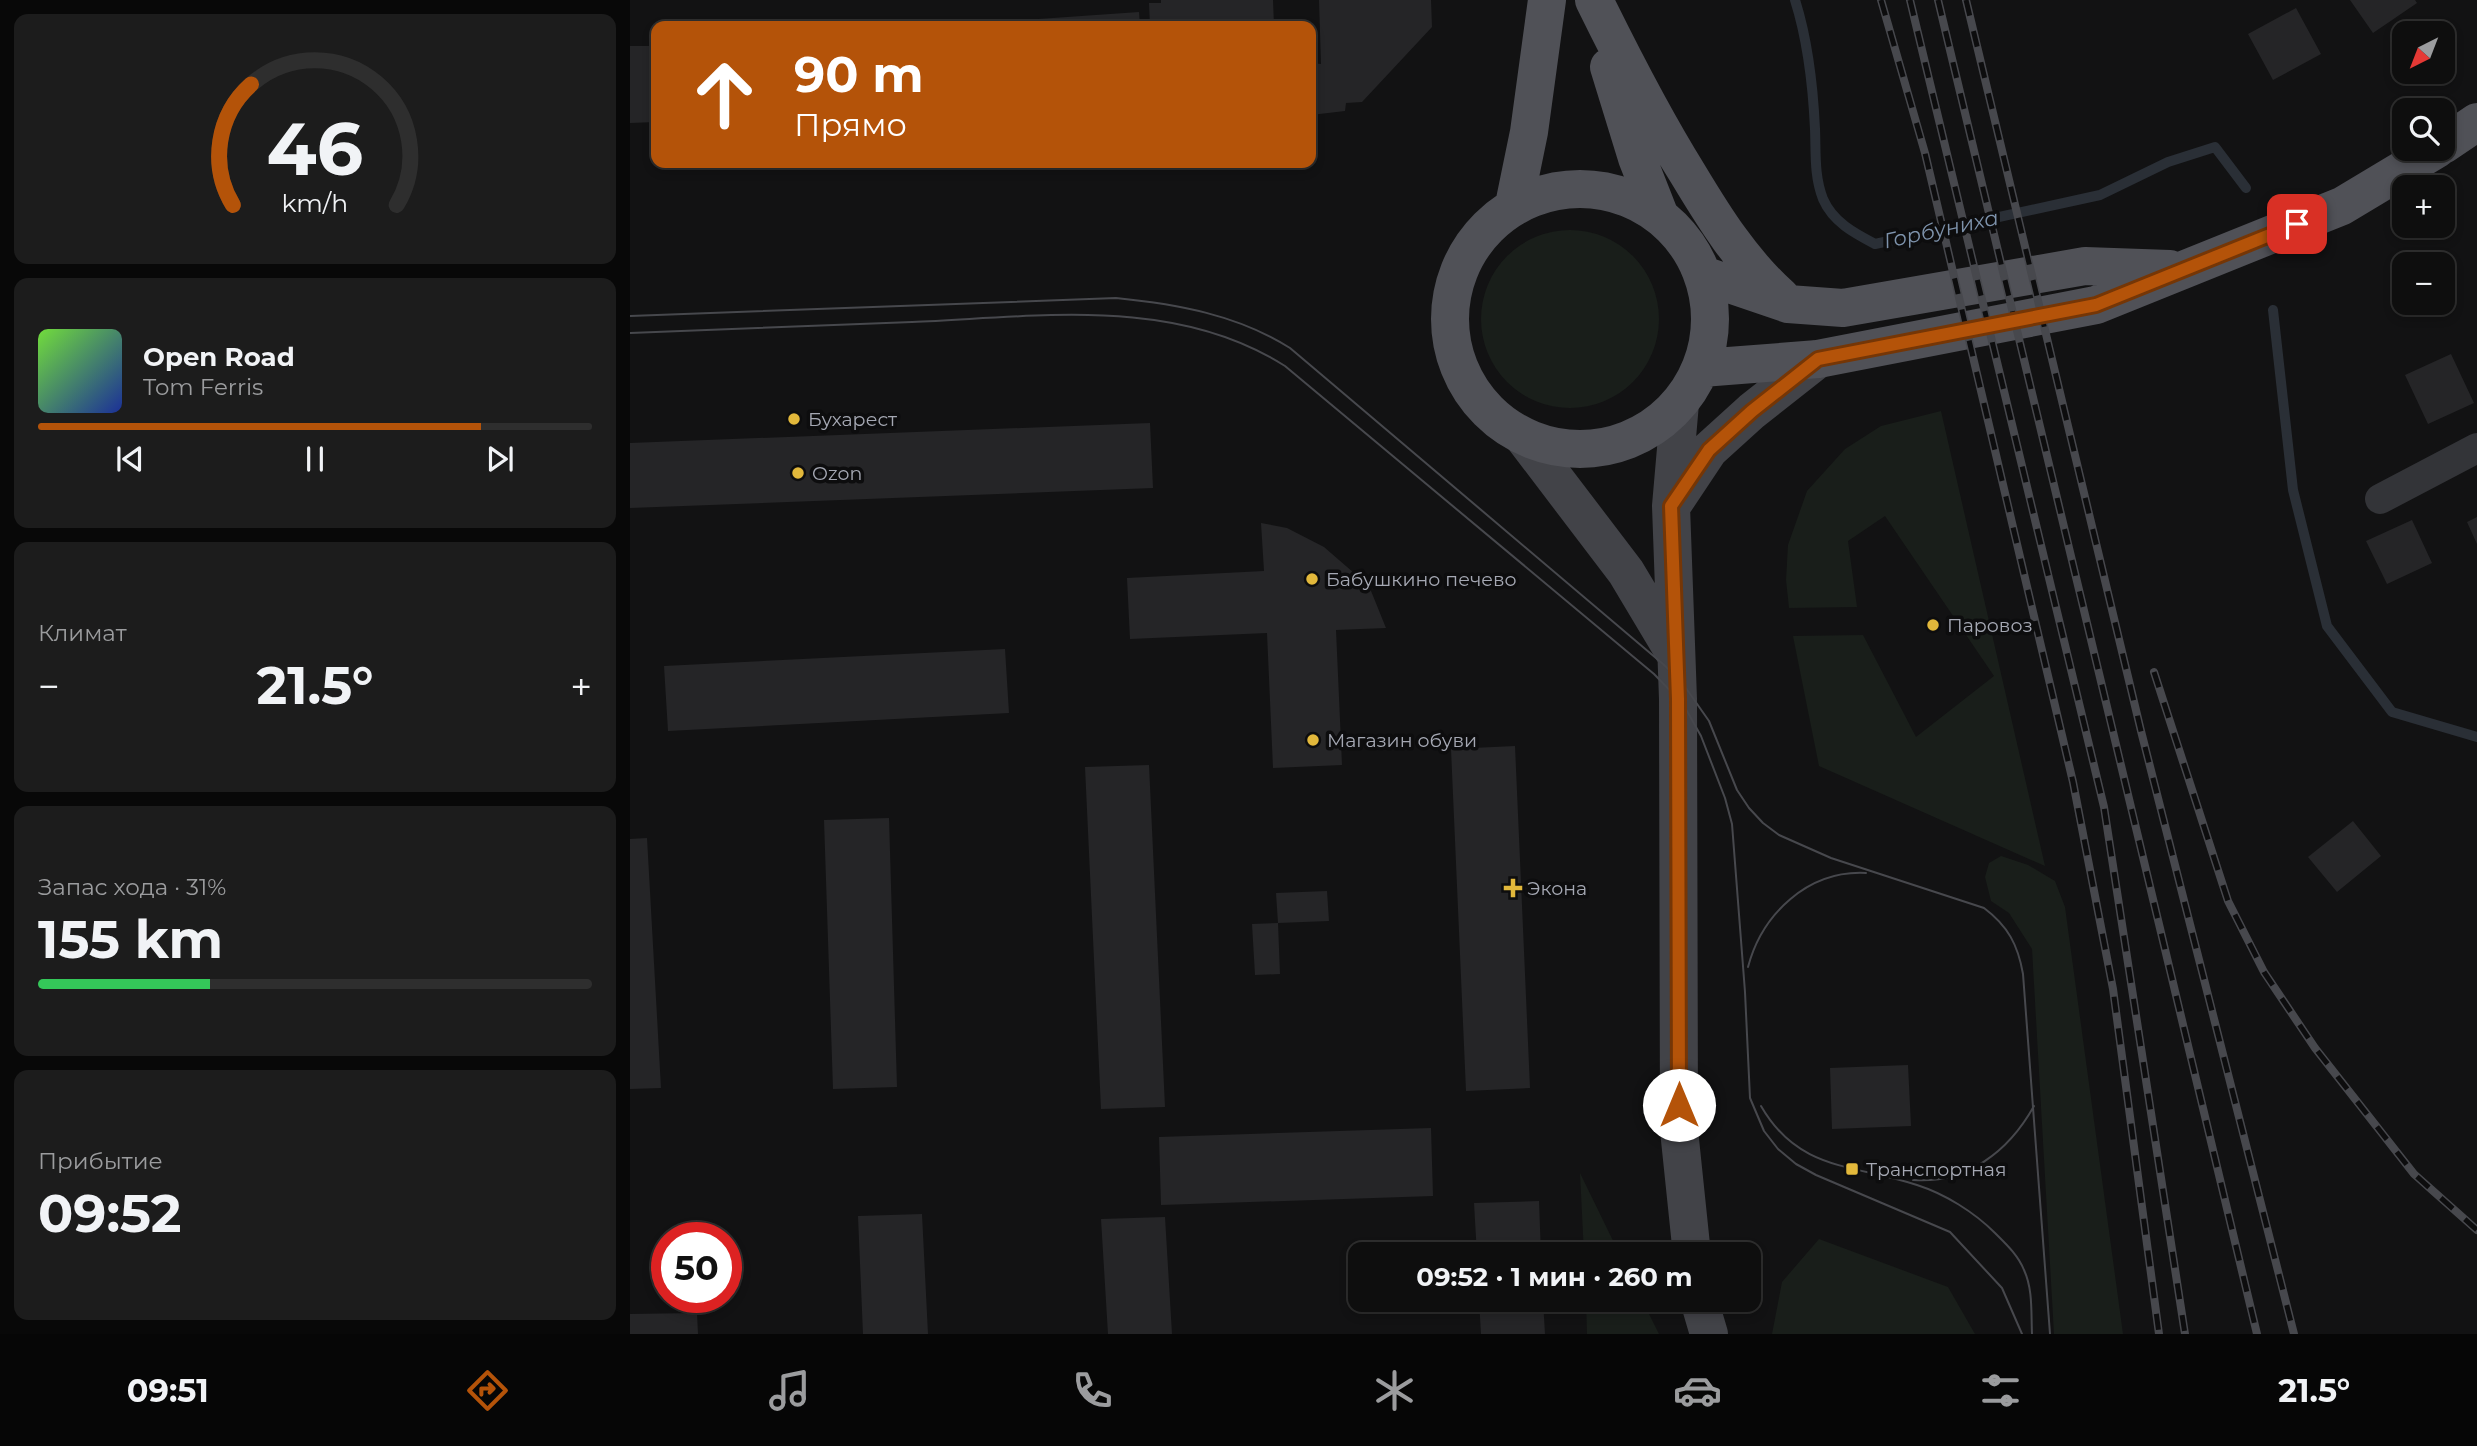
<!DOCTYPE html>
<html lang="ru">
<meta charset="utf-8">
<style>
:root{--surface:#0e0e0e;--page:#1c1c1c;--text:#f1f3f6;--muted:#9b9c9e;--line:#2e2e2e;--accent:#b45309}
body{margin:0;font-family:Montserrat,sans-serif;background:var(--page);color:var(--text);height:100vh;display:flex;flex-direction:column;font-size:26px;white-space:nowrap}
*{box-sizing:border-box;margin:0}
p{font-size:23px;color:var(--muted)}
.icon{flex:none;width:38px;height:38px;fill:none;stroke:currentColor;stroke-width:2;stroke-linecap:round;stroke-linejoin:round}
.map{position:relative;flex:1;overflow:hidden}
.drawer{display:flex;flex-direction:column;gap:14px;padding:14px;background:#080808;width:630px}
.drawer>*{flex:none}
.hud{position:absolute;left:21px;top:21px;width:665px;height:147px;border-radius:14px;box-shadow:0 4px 10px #0003,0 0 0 2px var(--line);background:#b45309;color:#fff;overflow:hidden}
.needle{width:46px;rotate:222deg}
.tools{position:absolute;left:1762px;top:21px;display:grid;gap:14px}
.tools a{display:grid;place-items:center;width:63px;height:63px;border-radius:14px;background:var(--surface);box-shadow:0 4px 10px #0003,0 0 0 2px var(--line);font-size:35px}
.speed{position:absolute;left:21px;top:1222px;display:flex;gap:14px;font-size:35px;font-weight:700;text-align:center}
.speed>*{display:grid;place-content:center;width:91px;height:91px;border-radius:50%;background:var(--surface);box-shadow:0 4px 10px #0003,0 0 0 2px var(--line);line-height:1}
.speed .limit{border:10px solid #d22;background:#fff;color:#111}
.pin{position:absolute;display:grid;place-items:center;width:60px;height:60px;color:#fff;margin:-30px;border-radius:14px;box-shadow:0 4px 10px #0006}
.me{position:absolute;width:77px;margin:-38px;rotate:0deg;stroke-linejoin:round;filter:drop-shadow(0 0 5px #0008)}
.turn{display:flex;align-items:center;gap:24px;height:147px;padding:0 28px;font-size:32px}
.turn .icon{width:91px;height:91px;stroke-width:2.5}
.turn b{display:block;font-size:49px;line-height:60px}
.big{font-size:52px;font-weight:700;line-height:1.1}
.drawer .tile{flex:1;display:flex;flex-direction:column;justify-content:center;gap:10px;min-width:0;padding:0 24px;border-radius:14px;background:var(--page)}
.drawer .dial{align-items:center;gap:0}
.dial svg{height:182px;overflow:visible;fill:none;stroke:var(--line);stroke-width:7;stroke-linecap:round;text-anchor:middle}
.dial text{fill:var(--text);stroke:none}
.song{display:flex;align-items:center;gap:21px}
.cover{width:84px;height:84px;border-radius:10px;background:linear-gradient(135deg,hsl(100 70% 55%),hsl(230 70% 35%))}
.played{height:7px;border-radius:4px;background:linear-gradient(90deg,var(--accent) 80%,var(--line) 80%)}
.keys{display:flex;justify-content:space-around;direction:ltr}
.heat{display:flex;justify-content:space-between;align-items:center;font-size:38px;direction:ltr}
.charge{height:10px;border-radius:5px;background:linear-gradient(90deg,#34c759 31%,var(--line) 0)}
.trip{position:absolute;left:718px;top:1242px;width:413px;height:70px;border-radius:14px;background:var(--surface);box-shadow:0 4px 10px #0003,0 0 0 2px var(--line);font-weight:700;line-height:70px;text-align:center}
.tab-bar{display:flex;height:112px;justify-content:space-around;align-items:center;background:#060606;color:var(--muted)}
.tab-bar .icon{width:49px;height:49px}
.tab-bar .active{color:var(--accent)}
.tab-bar b{font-size:32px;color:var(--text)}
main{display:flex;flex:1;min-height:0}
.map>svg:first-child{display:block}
.green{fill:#191e1a}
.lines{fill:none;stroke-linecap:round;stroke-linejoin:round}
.stream{stroke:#2a2f36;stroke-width:10}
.building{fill:#252527}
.street{stroke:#333438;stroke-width:30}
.secondary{stroke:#424348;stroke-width:38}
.primary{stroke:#505157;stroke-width:38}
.tram{stroke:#47484d;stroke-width:2}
.rail-casing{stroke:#47484d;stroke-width:8}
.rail{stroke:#0d0d0e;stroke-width:5;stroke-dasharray:16;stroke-linecap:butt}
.route-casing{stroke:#753606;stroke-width:18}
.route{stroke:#b45309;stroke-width:12}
.poi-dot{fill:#e2b83b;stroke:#0d0d0e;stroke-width:2.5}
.labels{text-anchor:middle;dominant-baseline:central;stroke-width:7;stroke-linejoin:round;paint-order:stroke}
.poi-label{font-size:19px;fill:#a5a8b3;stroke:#0d0d0e;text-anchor:start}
.water-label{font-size:21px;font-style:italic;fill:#7e93ac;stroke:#0d0d0e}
</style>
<main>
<section class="drawer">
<div class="tile dial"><svg viewBox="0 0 100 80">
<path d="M14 69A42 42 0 1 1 86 69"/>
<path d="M14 69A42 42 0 0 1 22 16" stroke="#b45309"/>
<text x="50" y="56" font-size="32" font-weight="700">46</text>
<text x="50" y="72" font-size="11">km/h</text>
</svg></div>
<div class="tile">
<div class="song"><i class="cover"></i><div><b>Open Road</b><p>Tom Ferris</p></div></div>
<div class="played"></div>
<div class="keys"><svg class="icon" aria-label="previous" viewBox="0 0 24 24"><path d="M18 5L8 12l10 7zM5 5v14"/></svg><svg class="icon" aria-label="pause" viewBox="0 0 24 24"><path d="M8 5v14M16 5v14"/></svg><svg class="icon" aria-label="next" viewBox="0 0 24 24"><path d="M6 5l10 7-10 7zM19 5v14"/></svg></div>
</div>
<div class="tile"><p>Климат</p>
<div class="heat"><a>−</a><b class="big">21.5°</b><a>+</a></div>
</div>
<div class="tile"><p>Запас хода · 31%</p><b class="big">155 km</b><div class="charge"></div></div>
<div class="tile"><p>Прибытие</p><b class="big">09:52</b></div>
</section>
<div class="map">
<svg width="1847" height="1334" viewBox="0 0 1847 1334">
<rect width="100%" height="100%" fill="#121213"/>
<path class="green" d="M851 319a89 89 0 1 1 178 0a89 89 0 1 1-178 0Z
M1311,411L1415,866L1189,766L1163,636L1233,635L1286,737L1364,676L1255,516L1218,541L1227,607L1159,608L1156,580L1158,545L1177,491L1215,449L1251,426Z
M1371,856L1398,865L1425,881L1435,907L1493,1334H1424L1402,949L1379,913L1361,901L1355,877L1359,863Z
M950,1173L990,1255H954Z
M1189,1239L1318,1287L1345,1334H1142L1152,1282Z
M956,1300H1012L1029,1334H957Z"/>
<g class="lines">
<path class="stream" d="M1165,0C1178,41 1183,86 1185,129C1186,153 1184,176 1193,199C1203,222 1224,233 1245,244L1470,195L1538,162L1585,147L1616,188
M1643,310L1663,490L1697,626L1762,712L1847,737"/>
</g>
<path class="building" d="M531,0H643L644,26H520L519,3H531Z
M689,0H801L802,27L732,102L716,103L715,111L681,115V63L691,64Z
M1720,0H1785L1787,3L1743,33Z
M1666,8L1691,54L1643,80L1618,34Z
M509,12L510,26H395L394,20Z
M0,46H26V122L0,123Z
M1821,354L1844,403L1798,424L1775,375Z
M520,423L523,488L0,508V443Z
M1847,517V544L1837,522Z
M1782,520L1802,563L1757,584L1736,541Z
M631,523L657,528L694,547L739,586L756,628L706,630L712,765L643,768L637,633L500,639L497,578L634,571Z
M375,649L379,713L38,731L34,666Z
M885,746L900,1088L836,1091L821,749Z
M519,765L535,1107L471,1109L455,767Z
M259,818L267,1087L203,1089L194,820Z
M1723,821L1751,856L1707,892L1678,857Z
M17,838L31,1088L0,1089V839Z
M697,891L699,921L648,923L646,893Z
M648,923L650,974L625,975L622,924Z
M1278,1065L1281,1126L1202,1129L1200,1068Z
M801,1128L803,1196L531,1205L529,1137Z
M909,1201L911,1255H847L844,1203Z
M292,1214L298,1334H233L228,1216Z
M535,1217L542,1334H478L471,1219Z
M849,1300H913L915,1334H851Z
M67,1313L68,1334H0V1314Z"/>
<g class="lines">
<path class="street" d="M1750,499L1847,448"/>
<path class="secondary" d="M1050,403L1041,506L1048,699L1049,1130L1062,1255
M894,438L996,572L1045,654
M1045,501L1079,450L1122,411L1188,359
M1069,1300L1079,1334"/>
<path class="primary" d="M964,0C993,59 1023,118 1058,174C1085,219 1112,262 1151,297
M979,67L1007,158L1029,214
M1813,145L1847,122
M820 319a130 130 0 1 1 260 0a130 130 0 1 1-260 0Z
M884,205L899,132L917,0
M1073,275L1158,304L1213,308L1455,266L1540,269
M1072,368L1188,359L1466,305L1712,206L1807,149"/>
<path class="tram" d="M0,316L486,298C547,304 608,315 660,348L1033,664L1051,681L1079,721L1107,790L1119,808L1133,823L1149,835L1201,858L1354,908C1378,926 1388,945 1393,974L1420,1334
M0,333C94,330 188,326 282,322C407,317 544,295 655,366L1024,674L1053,704L1071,736L1095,798L1102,824L1115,992L1120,1098L1134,1131L1148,1149L1166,1164L1186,1175L1320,1232L1372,1288L1392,1334
M1118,967C1132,914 1178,870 1236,873
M1131,1106C1169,1172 1224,1164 1287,1185C1315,1194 1344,1212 1365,1233C1376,1244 1388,1255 1394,1270C1403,1289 1401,1313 1402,1334
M1283,1180C1337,1184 1379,1151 1404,1106"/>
<g class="rail-casing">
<path id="rail" d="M1251,0L1295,153L1443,782L1483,989L1529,1334
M1280,0L1474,807L1555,1334
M1308,0L1627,1334
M1336,0L1511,731L1664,1334
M1524,672L1598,901L1634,972L1685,1048L1784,1174L1847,1230"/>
</g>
<use href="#rail" class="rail"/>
</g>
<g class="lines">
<g class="route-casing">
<path id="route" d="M1049,1105L1048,699L1041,506L1079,450L1122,411L1188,359L1466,305L1667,224"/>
</g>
<use href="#route" class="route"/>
</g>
<g class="poi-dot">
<circle cx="164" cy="419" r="7"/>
<circle cx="168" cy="473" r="7"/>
<circle cx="682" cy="579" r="7"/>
<circle cx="1303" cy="625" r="7"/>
<circle cx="683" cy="740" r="7"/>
<path d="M879.5 877.5h7v7h7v7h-7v7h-7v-7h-7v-7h7z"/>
<rect x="1215" y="1162" width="14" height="14" rx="3.5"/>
</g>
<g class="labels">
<g class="poi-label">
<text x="178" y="419">Бухарест</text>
<text x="182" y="473">Ozon</text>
<text x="696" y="579">Бабушкино печево</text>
<text x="1317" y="625">Паровоз</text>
<text x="697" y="740">Магазин обуви</text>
<text x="897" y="888">Экона</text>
<text x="1236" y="1169">Транспортная</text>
</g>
<g class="water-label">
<text transform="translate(1311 229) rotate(-12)">Горбуниха</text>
</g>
</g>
</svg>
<div class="tools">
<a><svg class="needle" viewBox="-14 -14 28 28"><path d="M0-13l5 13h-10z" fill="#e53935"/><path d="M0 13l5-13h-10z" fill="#9b9c9e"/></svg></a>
<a><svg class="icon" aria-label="search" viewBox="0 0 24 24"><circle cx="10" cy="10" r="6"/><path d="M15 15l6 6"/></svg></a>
<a>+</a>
<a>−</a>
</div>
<div class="speed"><div class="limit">50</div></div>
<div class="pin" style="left:1667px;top:224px;background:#d93025"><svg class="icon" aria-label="arrive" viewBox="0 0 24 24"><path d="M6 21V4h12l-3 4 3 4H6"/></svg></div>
<svg class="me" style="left:1049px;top:1105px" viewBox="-20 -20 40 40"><circle r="19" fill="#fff"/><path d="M0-13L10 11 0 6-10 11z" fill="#b45309"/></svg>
<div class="trip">09:52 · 1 мин · 260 m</div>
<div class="hud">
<div class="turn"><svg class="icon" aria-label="ahead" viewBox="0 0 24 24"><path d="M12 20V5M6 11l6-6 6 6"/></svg><div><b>90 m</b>Прямо</div></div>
</div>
</div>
</main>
<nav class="tab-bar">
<b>09:51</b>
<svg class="icon active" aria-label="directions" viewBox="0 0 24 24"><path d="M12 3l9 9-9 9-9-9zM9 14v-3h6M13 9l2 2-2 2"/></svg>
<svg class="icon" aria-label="music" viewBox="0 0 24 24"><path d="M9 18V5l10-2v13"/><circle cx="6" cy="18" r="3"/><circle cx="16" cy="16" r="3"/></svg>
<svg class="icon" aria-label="phone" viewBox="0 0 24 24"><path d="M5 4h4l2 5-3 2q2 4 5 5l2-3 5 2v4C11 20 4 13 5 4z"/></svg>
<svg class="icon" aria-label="climate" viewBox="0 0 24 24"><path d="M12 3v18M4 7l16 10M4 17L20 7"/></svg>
<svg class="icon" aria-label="car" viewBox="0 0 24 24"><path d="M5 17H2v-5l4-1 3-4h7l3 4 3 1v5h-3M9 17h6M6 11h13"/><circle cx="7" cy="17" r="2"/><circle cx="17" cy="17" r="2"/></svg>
<svg class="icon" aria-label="filters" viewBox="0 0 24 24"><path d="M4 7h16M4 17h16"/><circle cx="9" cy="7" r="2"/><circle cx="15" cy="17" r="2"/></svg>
<b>21.5°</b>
</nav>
